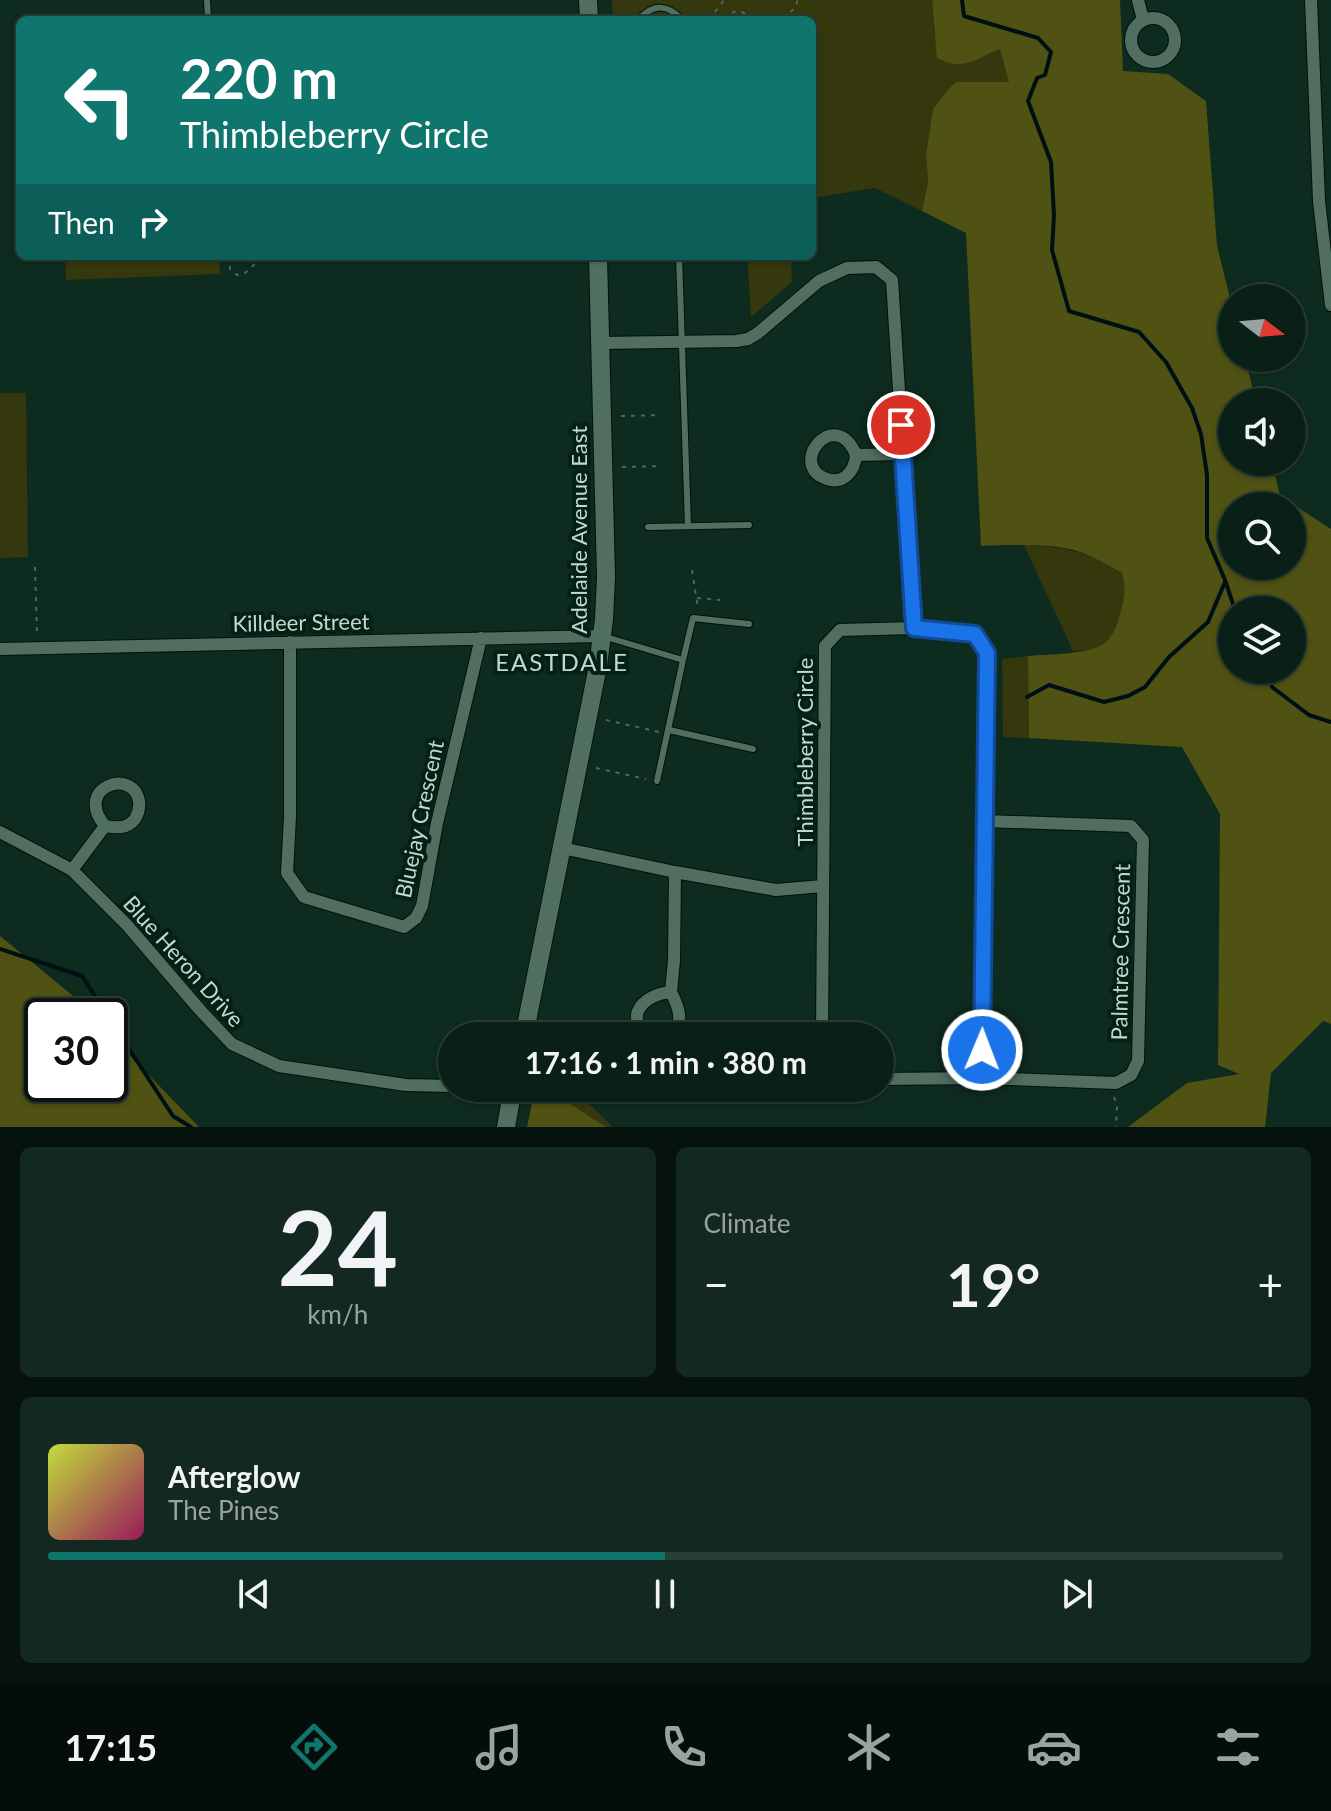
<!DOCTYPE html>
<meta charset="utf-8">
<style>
:root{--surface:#0a2017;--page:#132820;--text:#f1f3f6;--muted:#99a3a1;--line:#2a3e36;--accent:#0f766e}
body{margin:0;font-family:Lato,sans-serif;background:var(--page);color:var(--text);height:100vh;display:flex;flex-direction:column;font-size:30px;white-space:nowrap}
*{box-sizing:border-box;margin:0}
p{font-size:26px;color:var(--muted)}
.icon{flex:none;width:44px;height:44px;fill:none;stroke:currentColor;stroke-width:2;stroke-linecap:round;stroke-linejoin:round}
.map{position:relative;height:1127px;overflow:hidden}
.details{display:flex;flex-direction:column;gap:20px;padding:20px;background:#06120d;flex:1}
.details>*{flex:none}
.hud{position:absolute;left:16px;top:16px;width:800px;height:244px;border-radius:12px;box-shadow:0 2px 6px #0004,0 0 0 2px var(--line);background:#0f766e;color:#fff;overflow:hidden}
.needle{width:52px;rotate:106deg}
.fabs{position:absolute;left:1218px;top:284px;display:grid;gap:16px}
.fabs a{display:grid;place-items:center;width:88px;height:88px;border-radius:50%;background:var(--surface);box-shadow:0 2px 6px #0004,0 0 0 2px var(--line);font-size:40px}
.speed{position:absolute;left:24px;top:998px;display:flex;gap:16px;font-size:40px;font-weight:700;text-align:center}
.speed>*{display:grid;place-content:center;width:104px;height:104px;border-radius:50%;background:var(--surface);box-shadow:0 2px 6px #0004,0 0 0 2px var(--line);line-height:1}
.speed .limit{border:4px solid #111;border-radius:12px;background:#fff;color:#111}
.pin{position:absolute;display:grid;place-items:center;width:68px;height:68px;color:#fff;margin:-34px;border:4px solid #fff;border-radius:50%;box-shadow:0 2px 8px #0007}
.me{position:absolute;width:88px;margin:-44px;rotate:1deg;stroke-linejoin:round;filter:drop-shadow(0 0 6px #0008)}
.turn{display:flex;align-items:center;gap:28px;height:168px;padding:0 32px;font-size:36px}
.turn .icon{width:104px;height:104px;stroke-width:2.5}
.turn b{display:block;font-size:56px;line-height:68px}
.then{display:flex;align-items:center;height:76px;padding:0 32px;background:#0003;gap:16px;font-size:30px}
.big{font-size:60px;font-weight:700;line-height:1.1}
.details .card{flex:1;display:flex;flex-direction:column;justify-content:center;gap:12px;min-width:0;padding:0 28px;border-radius:12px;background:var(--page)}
.details .dial{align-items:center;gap:0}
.dial b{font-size:104px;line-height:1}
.song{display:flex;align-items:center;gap:24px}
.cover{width:96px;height:96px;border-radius:12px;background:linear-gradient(135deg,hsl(70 70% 55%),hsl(330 70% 35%))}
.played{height:8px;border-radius:4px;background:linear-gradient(90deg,var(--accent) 50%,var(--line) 50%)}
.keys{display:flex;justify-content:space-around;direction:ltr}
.heat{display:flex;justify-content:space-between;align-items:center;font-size:44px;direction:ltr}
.details .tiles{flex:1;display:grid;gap:20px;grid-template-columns:1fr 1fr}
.card:last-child{grid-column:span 2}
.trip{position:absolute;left:438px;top:1022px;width:456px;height:80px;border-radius:40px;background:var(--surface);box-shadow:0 2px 6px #0004,0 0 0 2px var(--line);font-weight:700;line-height:80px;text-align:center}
.menu{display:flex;height:128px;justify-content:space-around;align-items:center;background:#040d09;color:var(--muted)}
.menu .icon{width:56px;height:56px}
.menu .selected{color:var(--accent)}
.menu b{font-size:36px;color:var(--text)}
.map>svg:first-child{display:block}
.green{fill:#35370d}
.forest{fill:#4f5212;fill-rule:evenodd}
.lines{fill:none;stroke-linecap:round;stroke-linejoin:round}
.stream{stroke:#000f14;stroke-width:4}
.lane-casing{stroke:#001309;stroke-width:8}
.street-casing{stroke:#001309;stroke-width:14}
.secondary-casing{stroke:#001309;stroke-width:20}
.path{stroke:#4f685d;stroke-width:2;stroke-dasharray:4 6;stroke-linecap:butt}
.lane{stroke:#516f61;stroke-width:6}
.street{stroke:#516f61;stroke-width:12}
.secondary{stroke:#516f61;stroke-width:18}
.route-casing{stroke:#114b97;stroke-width:20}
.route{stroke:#1a73e8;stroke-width:14}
.labels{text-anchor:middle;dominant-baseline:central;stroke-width:8;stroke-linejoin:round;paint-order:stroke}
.street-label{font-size:22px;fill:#c7d7cf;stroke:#042116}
.neighbourhood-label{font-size:24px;letter-spacing:2px;fill:#c7d7cf;stroke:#042116}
</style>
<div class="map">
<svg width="1331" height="1127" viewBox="0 0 1331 1127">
<rect width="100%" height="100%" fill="#0e2b1f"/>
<path class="green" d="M612,0H934L932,3L934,32L961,65L1000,49L1010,83L944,94L933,109L926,154L928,182L922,211L875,188L812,198V20H613Z
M65,256H219L220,274L66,280Z
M747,256H791L792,282L751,317Z
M0,393H26L28,557L0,558Z
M1024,545C1068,548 1084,550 1122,573C1123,577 1125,581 1126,586C1127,600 1116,636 1104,644C1094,650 1084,650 1073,651Z
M1028,656L1029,738L1003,737L1002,659Z
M535,1088H573L613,1127H606L560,1098L532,1103Z"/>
<path class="forest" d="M934,0H1120L1123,71L1168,74L1206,101L1217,246L1232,306V358H1245L1256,402H1232V462H1272L1280,496L1331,529V1024L1323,1021L1271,1073L1265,1127H1128L1187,1083L1239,1074L1218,1065L1220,814L1182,747L1029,738L1028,656C1048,654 1095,655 1108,640C1114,633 1117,625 1119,617C1124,601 1127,589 1122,573C1104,563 1085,551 1064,548C1037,544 1008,545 981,546L966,233L922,211L928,182L926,154L933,109L944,94L956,82H1009L1000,49C975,59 963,72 937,58L932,2ZM1232,506H1292V566H1232ZM1232,610H1292V670H1232Z
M0,936L72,995L92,1016H42V1084H110V1035L199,1127H0Z
M543,1096L561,1098L606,1127H527L532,1103Z"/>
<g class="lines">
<path class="stream" d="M962,0L964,16L1038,38L1051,52L1045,75L1037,78L1028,101L1051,162L1054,215L1052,250L1069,311L1139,332L1166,362L1192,408L1201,434L1207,475V538L1225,580L1235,610
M1264,670L1272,687L1309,715L1331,722
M1027,697L1049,685L1104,702L1128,696L1145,687L1169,657L1208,622L1225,582
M0,949L82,976L108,1016
M110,1020L173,1116L191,1127"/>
<g class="lane-casing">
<path id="lane" d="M207,0L208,20
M638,20C654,3 667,4 683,20
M679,256L688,526
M648,527L749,525
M606,637L683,660L657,781
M683,660L693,618L749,624
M669,730L753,749"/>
</g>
<g class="street-casing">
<path id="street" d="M1138,0L1143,20
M1311,0L1319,201L1331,305
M1131 40a22 22 0 1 1 44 0a22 22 0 1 1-44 0Z
M600,343L736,341L748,339L758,333L819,281L847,268L876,267L892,280L914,628
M856,455C855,470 844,485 827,479C786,466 835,404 856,455L902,454
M290,642V817L287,873L304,897L404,927L416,918L422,906L437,823L481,638
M0,649L602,636
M0,832L72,870L127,925L200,1010L232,1044L279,1066L406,1085L452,1086
M562,848L675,872L776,890L823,886
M72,870L105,826C117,828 127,829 135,819C138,814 140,808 139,801C133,767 73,787 105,826
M671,992L674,960L675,872
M647,1036C623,1014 646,994 671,992C679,1008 685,1023 670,1036
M822,1036L825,646L840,630L914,628L975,634L987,653L981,1078L880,1079
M981,1078L1116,1083L1131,1075L1138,1061L1143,840L1131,826L985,821
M487,1088L513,1092"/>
</g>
<g class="secondary-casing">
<path id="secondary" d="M588,0L589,20
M524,1036L598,666L604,619L606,577L598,256
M506,1127L513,1088"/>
</g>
<path class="path" d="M709,20L724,0
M725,20C732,8 744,9 751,20
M772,20C782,14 798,13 797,0
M229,256L230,269L237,275L244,274L258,261
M621,416L660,415
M622,467L661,466
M35,567L37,635
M692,570L698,609
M697,598L720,600
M606,720L659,732
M596,768L646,779
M1114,1097L1117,1107L1116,1127"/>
<use href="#lane" class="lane"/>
<use href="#street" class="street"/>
<use href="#secondary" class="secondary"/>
</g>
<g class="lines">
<g class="route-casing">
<path id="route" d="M901,425L914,628L975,634L987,653L982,1050"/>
</g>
<use href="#route" class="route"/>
</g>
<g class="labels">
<g class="street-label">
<text transform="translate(578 530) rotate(-90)">Adelaide Avenue East</text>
<text transform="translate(301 622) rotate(-1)">Killdeer Street</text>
<text transform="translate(804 752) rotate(-90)">Thimbleberry Circle</text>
<text transform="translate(419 819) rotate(-78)">Bluejay Crescent</text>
<text transform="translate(1120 952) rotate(-89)">Palmtree Crescent</text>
<text transform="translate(184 961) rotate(48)">Blue Heron Drive</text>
</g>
<g class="neighbourhood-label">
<text x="562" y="661">EASTDALE</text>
</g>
</g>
</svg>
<div class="fabs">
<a><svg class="needle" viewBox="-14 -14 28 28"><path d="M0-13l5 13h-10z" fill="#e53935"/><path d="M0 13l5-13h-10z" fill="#99a3a1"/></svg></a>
<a><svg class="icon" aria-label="sound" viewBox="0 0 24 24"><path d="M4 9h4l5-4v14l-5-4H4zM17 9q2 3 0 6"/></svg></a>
<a><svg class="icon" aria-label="search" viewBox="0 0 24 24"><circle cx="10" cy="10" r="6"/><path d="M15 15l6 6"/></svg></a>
<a><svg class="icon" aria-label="layers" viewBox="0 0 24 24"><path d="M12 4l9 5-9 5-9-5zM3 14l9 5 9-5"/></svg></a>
</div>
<div class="speed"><div class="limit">30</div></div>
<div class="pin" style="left:901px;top:425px;background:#d93025"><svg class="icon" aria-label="arrive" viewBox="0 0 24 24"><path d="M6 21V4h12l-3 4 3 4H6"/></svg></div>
<svg class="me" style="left:982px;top:1050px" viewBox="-20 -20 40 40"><circle r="17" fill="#1a73e8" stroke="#fff" stroke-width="3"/><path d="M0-11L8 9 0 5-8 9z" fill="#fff"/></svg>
<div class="trip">17:16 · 1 min · 380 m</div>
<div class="hud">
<div class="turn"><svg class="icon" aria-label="left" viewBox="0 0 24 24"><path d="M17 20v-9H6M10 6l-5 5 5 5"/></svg><div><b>220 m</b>Thimbleberry Circle</div></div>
<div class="then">Then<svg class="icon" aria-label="right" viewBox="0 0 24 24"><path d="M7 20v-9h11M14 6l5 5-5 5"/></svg></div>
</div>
</div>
<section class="details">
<div class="tiles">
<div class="card dial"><b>24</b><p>km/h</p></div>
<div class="card"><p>Climate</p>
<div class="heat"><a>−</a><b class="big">19°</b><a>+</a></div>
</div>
<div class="card">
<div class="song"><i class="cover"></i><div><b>Afterglow</b><p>The Pines</p></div></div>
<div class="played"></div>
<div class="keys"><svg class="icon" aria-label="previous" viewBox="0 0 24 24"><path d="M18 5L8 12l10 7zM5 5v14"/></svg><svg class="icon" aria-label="pause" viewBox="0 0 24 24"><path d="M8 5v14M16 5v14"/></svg><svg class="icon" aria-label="next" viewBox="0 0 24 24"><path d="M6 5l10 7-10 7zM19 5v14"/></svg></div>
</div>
</div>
</section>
<nav class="menu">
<b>17:15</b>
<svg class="icon selected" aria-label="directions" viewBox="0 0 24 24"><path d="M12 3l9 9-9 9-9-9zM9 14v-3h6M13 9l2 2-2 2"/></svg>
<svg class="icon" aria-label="music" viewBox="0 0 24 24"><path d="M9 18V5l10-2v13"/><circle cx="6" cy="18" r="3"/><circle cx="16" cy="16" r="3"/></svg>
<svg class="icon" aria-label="phone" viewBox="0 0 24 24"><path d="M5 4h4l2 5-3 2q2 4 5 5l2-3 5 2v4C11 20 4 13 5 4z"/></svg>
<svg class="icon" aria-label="climate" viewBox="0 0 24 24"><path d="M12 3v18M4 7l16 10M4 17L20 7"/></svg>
<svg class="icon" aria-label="car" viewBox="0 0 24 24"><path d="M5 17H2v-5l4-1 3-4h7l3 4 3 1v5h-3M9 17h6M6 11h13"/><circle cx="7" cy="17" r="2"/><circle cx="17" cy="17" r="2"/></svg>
<svg class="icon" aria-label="filters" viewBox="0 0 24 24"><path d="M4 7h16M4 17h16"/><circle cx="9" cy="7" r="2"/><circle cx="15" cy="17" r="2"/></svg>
</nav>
